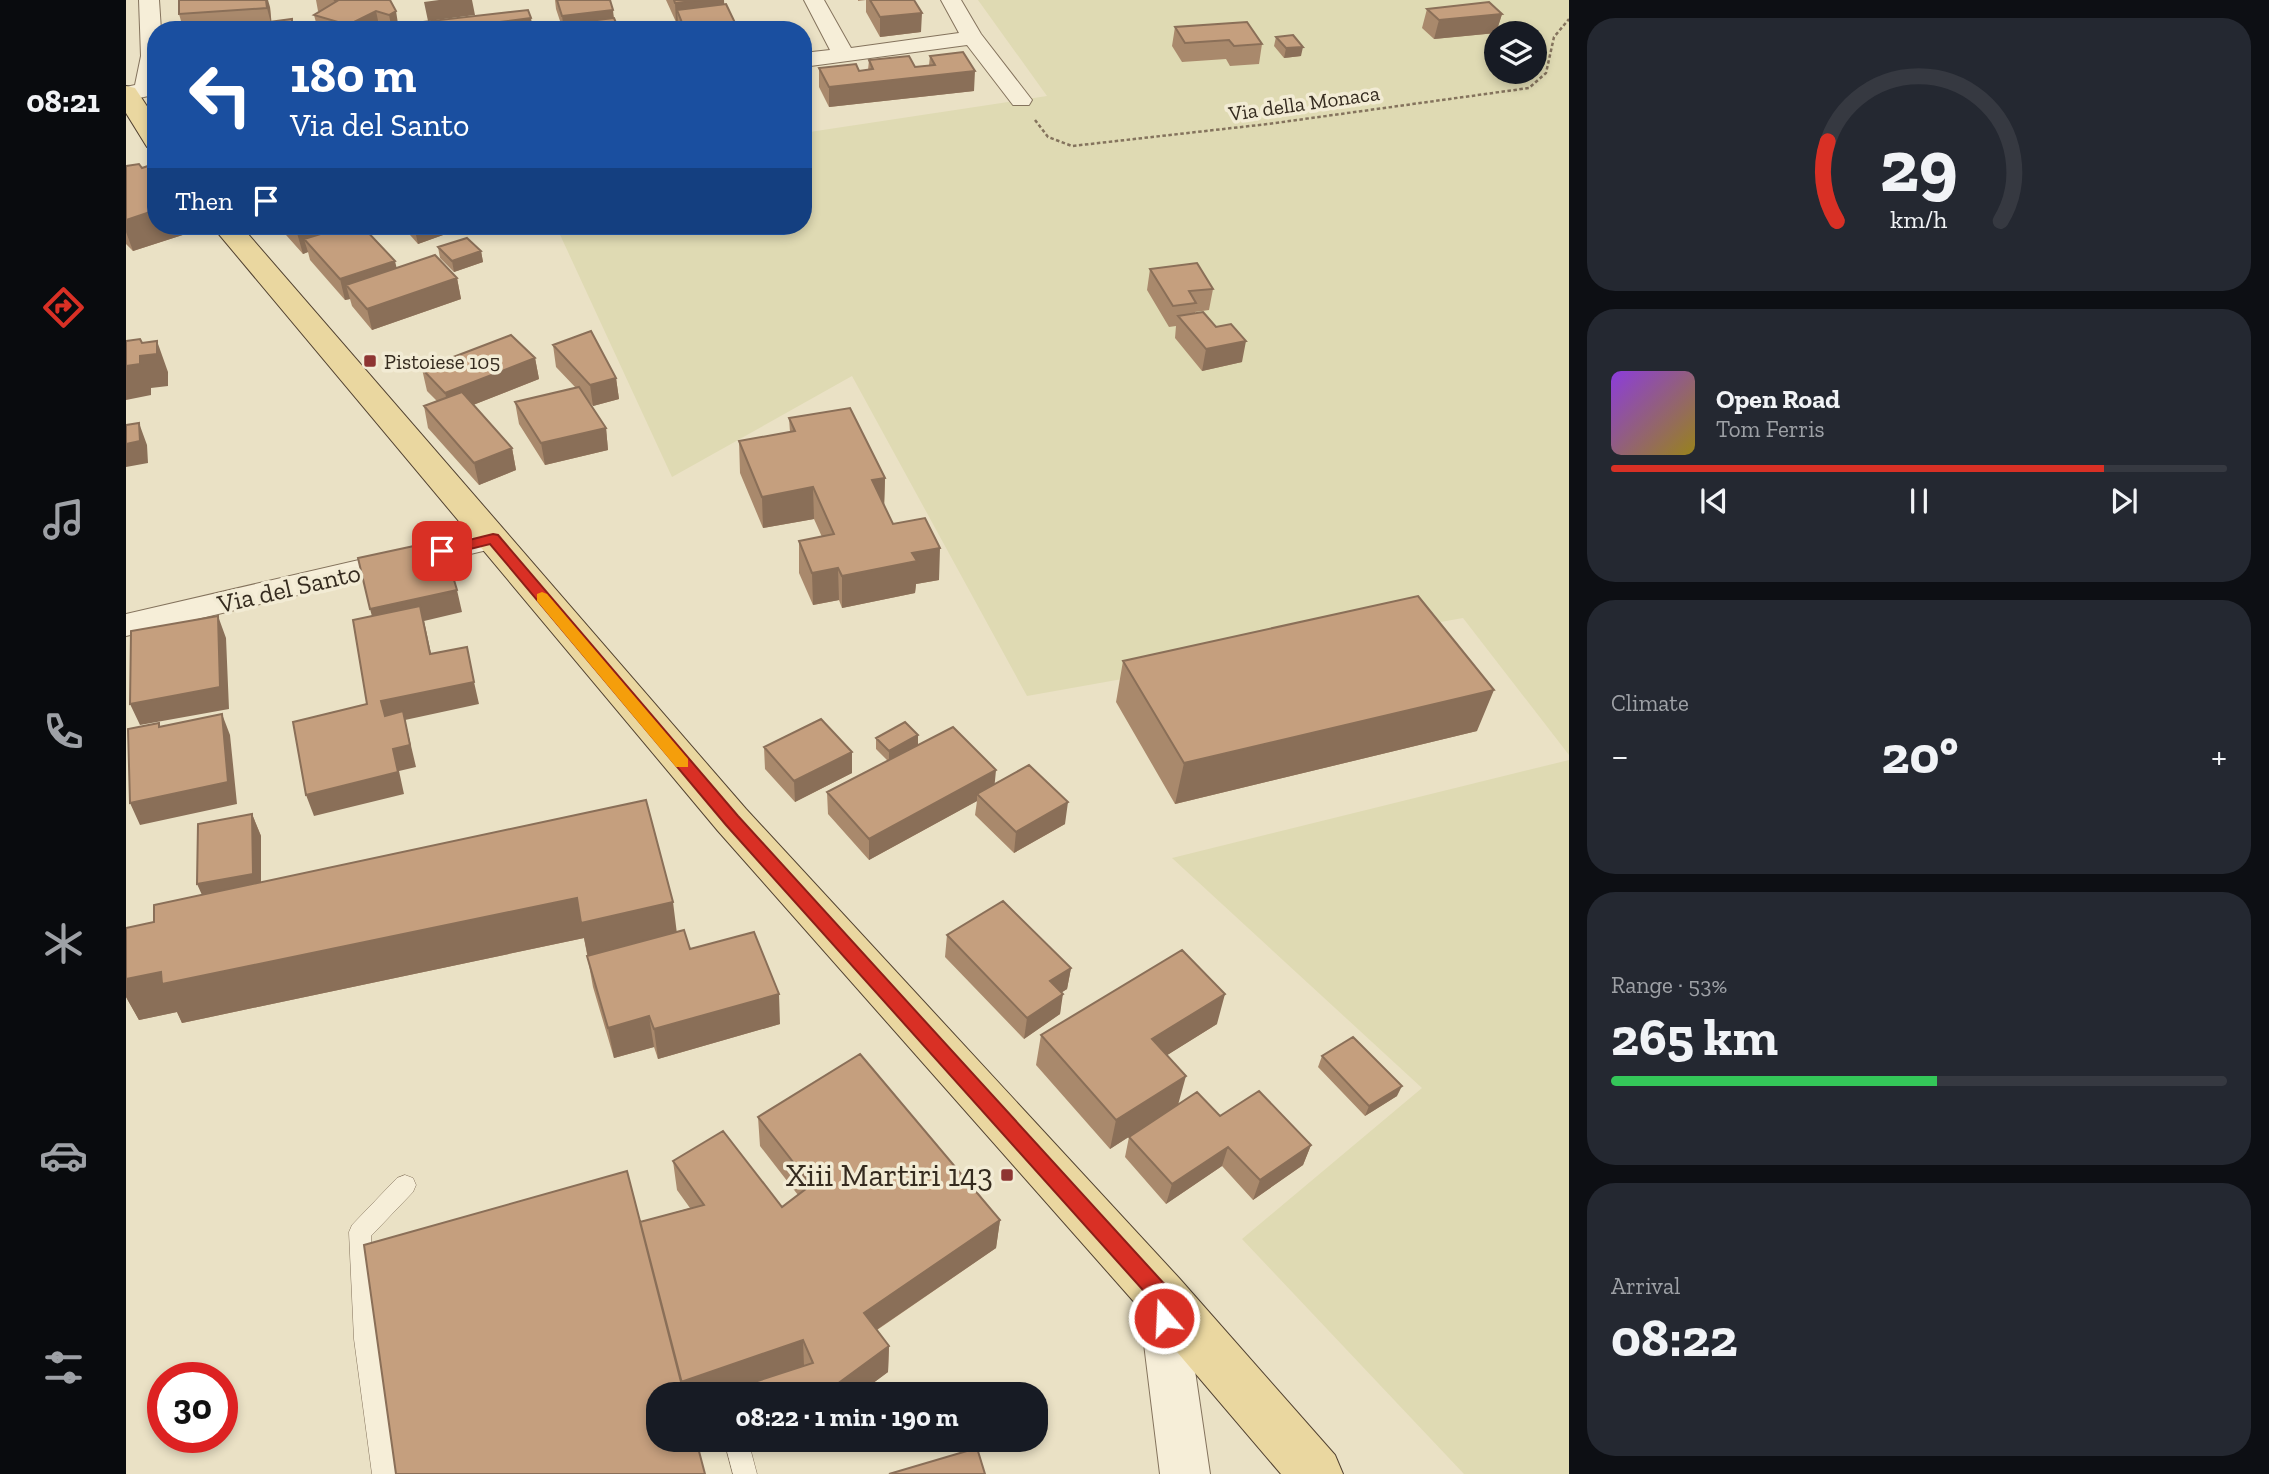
<!DOCTYPE html>
<meta charset="utf-8">
<style>
:root{--surface:#171b24;--page:#242831;--text:#f1f3f6;--muted:#9ea1a6;--line:#363941;--accent:#d93025}
body{margin:0;font-family:"Zilla Slab",serif;background:var(--page);color:var(--text);height:100vh;display:flex;flex-direction:column;font-size:26px;white-space:nowrap}
*{box-sizing:border-box;margin:0}
p{font-size:23px;color:var(--muted)}
.icon{flex:none;width:38px;height:38px;fill:none;stroke:currentColor;stroke-width:2;stroke-linecap:round;stroke-linejoin:round}
.map{position:relative;flex:1;overflow:hidden}
.sheet{display:flex;flex-direction:column;gap:18px;padding:18px;background:#0d0f14;width:700px}
.sheet>*{flex:none}
.banner{position:absolute;left:21px;top:21px;width:665px;height:214px;border-radius:28px;box-shadow:0 4px 10px #0003;background:#1a4fa0;color:#fff;overflow:hidden}
.controls{position:absolute;left:1358px;top:21px;display:grid;gap:14px}
.controls a{display:grid;place-items:center;width:63px;height:63px;border-radius:50%;background:var(--surface);box-shadow:0 4px 10px #0003;font-size:35px}
.speed{position:absolute;left:21px;top:1362px;display:flex;gap:14px;font-size:35px;font-weight:700;text-align:center}
.speed>*{display:grid;place-content:center;width:91px;height:91px;border-radius:50%;background:var(--surface);box-shadow:0 4px 10px #0003;line-height:1}
.speed .limit{border:10px solid #d22;background:#fff;color:#111}
.pin{position:absolute;display:grid;place-items:center;width:60px;height:60px;color:#fff;margin:-30px;border-radius:14px;box-shadow:0 4px 10px #0006}
.me{position:absolute;width:77px;margin:-38px;rotate:341deg;stroke-linejoin:round;filter:drop-shadow(0 0 5px #0008)}
.turn{display:flex;align-items:center;gap:24px;height:147px;padding:0 28px;font-size:32px}
.turn .icon{width:91px;height:91px;stroke-width:2.5}
.turn b{display:block;font-size:49px;line-height:60px}
.then{display:flex;align-items:center;height:66px;padding:0 28px;background:#0003;gap:14px;font-size:26px}
.big{font-size:52px;font-weight:800;line-height:1.1}
.sheet .widget{flex:1;display:flex;flex-direction:column;justify-content:center;gap:10px;min-width:0;padding:0 24px;border-radius:28px;background:var(--page)}
.sheet .dial{align-items:center;gap:0}
.dial svg{height:182px;overflow:visible;fill:none;stroke:var(--line);stroke-width:7;stroke-linecap:round;text-anchor:middle}
.dial text{fill:var(--text);stroke:none}
.song{display:flex;align-items:center;gap:21px}
.cover{width:84px;height:84px;border-radius:10px;background:linear-gradient(135deg,hsl(270 70% 55%),hsl(50 70% 35%))}
.played{height:7px;border-radius:4px;background:linear-gradient(90deg,var(--accent) 80%,var(--line) 80%)}
.keys{display:flex;justify-content:space-around;direction:ltr}
.heat{display:flex;justify-content:space-between;align-items:center;font-size:38px;direction:ltr}
.charge{height:10px;border-radius:5px;background:linear-gradient(90deg,#34c759 53%,var(--line) 0)}
.trip{position:absolute;left:520px;top:1382px;width:402px;height:70px;border-radius:28px;background:var(--surface);box-shadow:0 4px 10px #0003;font-weight:800;line-height:70px;text-align:center}
main{display:flex;flex:1;min-height:0}
.tabs{display:flex;flex-direction:column;width:126px;justify-content:space-around;align-items:center;background:#090b0e;color:var(--muted)}
.tabs .icon{width:49px;height:49px}
.tabs .current{color:var(--accent)}
.tabs b{font-size:32px;color:var(--text)}
.map>svg:first-child{display:block}
.farmland{fill:#dfdab3;fill-rule:evenodd}
.lines{fill:none;stroke-linecap:round;stroke-linejoin:round}
.lane-casing{stroke:#84735d;stroke-width:1}
.street-casing{stroke:#84735d;stroke-width:2}
.primary-casing{stroke:#524231;stroke-width:2}
.path{stroke:#84735d;stroke-width:2.5;stroke-dasharray:3.5 2.5;stroke-linecap:butt}
.lane{fill:#f6eed8;fill-rule:evenodd}
.street{fill:#f6eed8;fill-rule:evenodd}
.primary{fill:#ead7a0;fill-rule:evenodd}
.wall{fill:#a9896c}
.shaded-wall{fill:#8a6f58}
.building{fill:#c59f7e;stroke:#8a6f58;stroke-width:2}
.route{fill:#d93025;stroke:#8d1f18;stroke-width:2}
.slow{fill:#f59e0b}
.poi-dot{fill:#8e3532;stroke:#f2ebd4;stroke-width:2.5}
.labels{text-anchor:middle;dominant-baseline:central;stroke-width:7;stroke-linejoin:round;paint-order:stroke}
.far-street-label{font-size:21px;fill:#352b1f;stroke:#f2ebd4}
.far-poi-label{font-size:21px;fill:#352b1f;stroke:#f2ebd4;text-anchor:start}
.street-label{font-size:26px;fill:#352b1f;stroke:#f2ebd4}
.near-poi-label{font-size:32px;fill:#352b1f;stroke:#f2ebd4;text-anchor:end}
</style>
<main>
<nav class="tabs">
<b>08:21</b>
<svg class="icon current" aria-label="directions" viewBox="0 0 24 24"><path d="M12 3l9 9-9 9-9-9zM9 14v-3h6M13 9l2 2-2 2"/></svg>
<svg class="icon" aria-label="music" viewBox="0 0 24 24"><path d="M9 18V5l10-2v13"/><circle cx="6" cy="18" r="3"/><circle cx="16" cy="16" r="3"/></svg>
<svg class="icon" aria-label="phone" viewBox="0 0 24 24"><path d="M5 4h4l2 5-3 2q2 4 5 5l2-3 5 2v4C11 20 4 13 5 4z"/></svg>
<svg class="icon" aria-label="climate" viewBox="0 0 24 24"><path d="M12 3v18M4 7l16 10M4 17L20 7"/></svg>
<svg class="icon" aria-label="car" viewBox="0 0 24 24"><path d="M5 17H2v-5l4-1 3-4h7l3 4 3 1v5h-3M9 17h6M6 11h13"/><circle cx="7" cy="17" r="2"/><circle cx="17" cy="17" r="2"/></svg>
<svg class="icon" aria-label="filters" viewBox="0 0 24 24"><path d="M4 7h16M4 17h16"/><circle cx="9" cy="7" r="2"/><circle cx="15" cy="17" r="2"/></svg>
</nav>
<div class="map">
<svg width="1443" height="1474" viewBox="0 0 1443 1474">
<rect width="100%" height="100%" fill="#eae1c5"/>
<path class="farmland" d="M852,0H1443V755L1337,618L901,696L726,376L546,477L430,226H677V133L921,96ZM1370,33H1409V72H1370Z
M1443,760V1474H1338L1116,1239L1296,1088L1046,858Z"/>
<g class="lines">
<g class="lane-casing">
<path id="lane" d="M279,1175L287,1178L290,1185L287,1192L245,1236L252,1339L270,1474H246L228,1339L223,1232L226,1225L271,1178Z
M598,1440H622L631,1474H607Z"/>
</g>
<g class="street-casing">
<path id="street" d="M13,0H33L35,30H30V91L27,95L0,101V87L9,85L15,56Z
M678,0H698L725,48L833,33L815,0H835L855,34L906,100L903,105H887L841,45L677,67V53L704,50Z
M367,529L378,532L383,539L378,546L0,636V614Z
M1035,1273L1051,1280L1058,1295L1084,1474H1034L1012,1295L1019,1280Z"/>
</g>
<g class="primary-casing">
<path id="primary" d="M0,86L9,88L30,120V149L21,147L0,113Z
M86,226H115L620,809L1053,1278L1209,1455L1217,1474H1155L1017,1312L592,831Z"/>
</g>
<path class="path" d="M909,120L922,137L946,146L1142,124L1403,88L1420,73L1428,37L1443,19"/>
<use href="#lane" class="lane"/>
<use href="#street" class="street"/>
<use href="#primary" class="primary"/>
</g>
<path class="wall" d="M190,0H264L273,30H192L188,15L194,11H192Z
M429,0H484L488,19L493,30H437L430,9Z
M540,0H598V4L612,30H552V22H550Z
M732,0H788L795,32L754,37L740,12V0L732,1Z
M144,7L145,22L135,28L108,30H53L57,28L53,14Z
M1301,9L1376,14L1370,33L1308,39L1296,28Z
M1049,27L1136,44L1133,64L1104,66L1100,59L1056,62L1046,46Z
M1150,37L1175,56L1158,58L1148,46Z
M804,56L848,91L703,107L693,87V68L733,71L742,70L743,60L789,67L803,65Z
M0,166L16,168L69,231L7,251L0,244Z
M152,226H236L271,268L331,278L335,299L246,330L226,306L224,299L219,300L184,260L182,252L177,254Z
M276,226H330L331,230L292,244Z
M312,247L355,251L357,262L328,272L314,258Z
M1024,269L1087,289L1083,310L1069,312V313L1116,362L1076,371L1049,338L1050,326L1043,327L1021,290Z
M427,345L490,378L493,399L467,406L460,398L480,428L482,450L419,465L393,424L389,402L450,388L430,367Z
M409,358L413,379L347,405L386,448L390,470L353,485L302,428L298,406L311,401L301,391L296,369Z
M663,418L759,478L758,506L767,524L813,580L790,584L789,593L716,608L713,600L687,605L673,573V541L696,537L688,519L637,528L614,473L613,441L664,432Z
M997,661L1351,731L1049,804L990,702Z
M792,735V745L869,784L939,824L888,853L849,815L851,801L743,860L702,814L701,792L762,761L750,749V738Z
M638,747L726,773L669,802L639,769Z
M126,814L135,836V883L550,932L564,949L654,1024L532,1059L528,1047L488,1058L467,987L458,938L56,1023L51,1012L13,1020L0,997V928L28,922L76,895Z
M821,935L945,968L941,989L936,992L934,1014L898,1039L819,957Z
M1091,1024L1041,1055L1052,1105L1094,1116L1185,1145L1177,1165L1127,1200L1096,1166L1040,1204L999,1157L1003,1137L1026,1122L984,1149L910,1065L915,1035Z
M1196,1056L1271,1096L1239,1116L1192,1067Z
M632,1117L874,1220L870,1248L751,1330L763,1346L762,1372L731,1395H614L613,1389L514,1222L564,1208L551,1190L547,1161L656,1207L672,1195L634,1146Z"/>
<path class="shaded-wall" d="M140,0H142L144,7L146,27L141,8Z
M313,0H346L349,15L302,21L298,2Z
M576,0H598L599,17L551,10L552,22H550L549,3Z
M487,10L489,30L438,24L439,30H438L436,16Z
M250,11L254,30H223L222,25Z
M270,11L273,30H266L263,15Z
M796,13L795,32L754,37V17Z
M1376,14L1370,33L1308,39L1313,20Z
M405,18L407,30H310Z
M1177,47L1175,56L1158,58L1160,48Z
M849,71L848,91L703,107V87Z
M30,210V226H67L69,231L7,251L0,232V220Z
M194,226H221L178,239L182,252L177,254L171,233Z
M246,226H271L248,234Z
M288,226H330L331,230L292,244Z
M355,251L357,262L328,272L326,261Z
M269,261L274,282L220,285L224,299L219,300L214,279Z
M331,278L335,299L246,330L241,309Z
M31,341L42,372V386L25,388V395L0,400V366L14,356H20Z
M1120,341L1116,362L1076,371L1080,349Z
M409,358L413,379L324,414L319,393Z
M490,378L493,399L467,406L464,385Z
M13,423L21,445L22,463L0,467V444Z
M480,428L482,450L419,465L415,443Z
M386,448L390,470L353,485L348,463Z
M759,478L758,510L746,480Z
M687,487L688,519L637,528L636,497Z
M814,548L813,580L790,584L789,593L716,608V576L786,553Z
M712,568L713,600L687,605L686,573Z
M331,590L336,612L298,621L310,676L250,631L244,609Z
M92,616L100,638L103,709L14,725L4,704Z
M348,682L353,704L279,720L290,767L273,771L278,794L188,816L180,795L265,737L255,701Z
M1368,690L1351,731L1049,804L1058,763Z
M96,714L104,735L111,804L14,825L4,803Z
M792,735V746L763,762V751Z
M726,752V773L669,802L668,781Z
M870,770L868,791L851,794V801L743,860V839Z
M942,802L939,824L888,853L890,832Z
M126,814L135,836V895L81,906L71,884Z
M451,898L547,902L552,942L463,962L458,938L56,1023L51,1012L13,1020L0,997V979L35,972Z
M945,968L941,989L921,1002L924,981Z
M653,994L654,1024L532,1059L528,1029Z
M937,994L934,1014L898,1039L901,1018Z
M1099,994L1091,1024L1019,1069L1026,1039Z
M523,1016L528,1047L488,1058L482,1028Z
M1060,1076L1052,1105L984,1149L990,1120Z
M1276,1086L1271,1096L1239,1116L1243,1106Z
M1185,1145L1177,1165L1127,1200L1134,1180Z
M1102,1147L1096,1166L1040,1204L1046,1184Z
M874,1220L870,1248L737,1339L738,1313Z
M677,1340L678,1366L596,1395H557L554,1382Z
M763,1346L762,1372L731,1395H707V1387Z
M627,1440H658L628,1450Z"/>
<path class="building" d="M53,0H140L141,8L53,14Z
M208,0H264L270,11L263,15L250,11L222,25L188,15L211,1Z
M431,0H484L487,10L436,16Z
M548,0H576L549,3Z
M744,0H788L796,13L754,17Z
M1363,2L1376,14L1313,20L1301,9Z
M600,4L612,29L559,30L551,10Z
M402,10L405,18L310,30H298L296,22Z
M488,18L493,30H441L438,24Z
M166,19V30H136L135,23Z
M1121,22L1136,44L1108,46L1103,40L1059,43L1049,27Z
M103,24L102,30H53V28Z
M1167,35L1177,47L1160,48L1150,37Z
M837,52L849,71L703,87L693,68L730,64L733,71L747,69L743,60L783,56L789,67L809,65L804,56Z
M13,164L16,168L25,165L30,170V210L0,220V166Z
M165,226H194L171,233Z
M221,226H236L269,261L214,279L178,239Z
M341,238L355,251L326,261L312,247Z
M309,255L331,278L241,309L220,285Z
M1071,263L1087,289L1063,291L1070,303L1047,306L1024,269Z
M1077,312L1090,327L1105,324L1120,341L1080,349L1052,316Z
M465,331L490,378L464,385L427,345Z
M385,335L409,358L319,393L296,369Z
M14,339L16,343L31,341V354L14,356V364L0,366V341Z
M453,387L480,428L415,443L389,402Z
M336,392L386,448L348,463L298,406Z
M724,408L759,478L746,480L767,524L799,518L814,548L786,553L791,561L716,576L712,568L686,573L673,541L708,534L687,487L636,497L613,441L669,431L663,418Z
M13,423L14,441L0,444V425Z
M316,540L331,590L244,609L232,558Z
M1292,596L1368,690L1058,763L997,661Z
M294,606L304,654L341,647L348,682L255,701L259,716L277,711L284,745L267,749L272,772L180,795L167,722L241,704L227,620Z
M92,616L94,687L4,704L5,631Z
M96,714L102,782L4,803L2,729L33,723V727Z
M695,719L726,752L668,781L638,747Z
M779,722L792,735L763,751L750,738Z
M827,727L870,770L743,839L701,792Z
M903,765L942,802L890,832L851,794Z
M520,800L547,902L455,923L451,898L36,984L35,972L0,979V928L28,922V905Z
M126,814L127,874L71,884L72,824Z
M877,901L945,968L924,981L937,994L901,1018L821,935Z
M558,930L564,949L628,932L653,994L528,1029L523,1016L482,1028L461,956Z
M1056,950L1099,994L1026,1039L1060,1076L990,1120L915,1035Z
M1227,1037L1276,1086L1243,1106L1196,1056Z
M734,1054L874,1220L738,1313L763,1346L707,1387L715,1395H615L613,1387L687,1363L677,1340L555,1382L514,1222L578,1205L547,1161L597,1131L656,1207L685,1185L632,1117Z
M1133,1091L1185,1145L1134,1180L1102,1147L1046,1184L1003,1137L1071,1092L1094,1116Z
M501,1171L559,1395H532V1440H570L579,1474H270L238,1245Z
M851,1448L859,1474H763Z"/>
<path class="route" d="M367,534L372,535L612,816L1042,1288L1048,1318L1045,1325L1038,1328L1031,1325L1025,1299L600,825L364,544L316,556L309,551L311,548Z"/>
<path class="slow" d="M416,592L421,594L562,759V767H550L411,601V594Z"/>
<g class="poi-dot">
<rect x="237" y="354" width="14" height="14" rx="3.5"/>
<rect x="874" y="1168" width="14" height="14" rx="3.5"/>
</g>
<g class="labels">
<g class="far-street-label">
<text transform="translate(1178 103) rotate(-8)">Via della Monaca</text>
</g>
<g class="far-poi-label">
<text x="258" y="361">Pistoiese 105</text>
</g>
<g class="street-label">
<text transform="translate(163 588) rotate(-13)">Via del Santo</text>
</g>
<g class="near-poi-label">
<text x="867" y="1175">Xiii Martiri 143</text>
</g>
</g>
</svg>
<div class="controls">
<a><svg class="icon" aria-label="layers" viewBox="0 0 24 24"><path d="M12 4l9 5-9 5-9-5zM3 14l9 5 9-5"/></svg></a>
</div>
<div class="speed"><div class="limit">30</div></div>
<div class="pin" style="left:316px;top:551px;background:#d93025"><svg class="icon" aria-label="arrive" viewBox="0 0 24 24"><path d="M6 21V4h12l-3 4 3 4H6"/></svg></div>
<svg class="me" style="left:1038px;top:1318px" viewBox="-20 -20 40 40"><circle r="17" fill="#d93025" stroke="#fff" stroke-width="3"/><path d="M0-11L8 9 0 5-8 9z" fill="#fff"/></svg>
<div class="trip">08:22 · 1 min · 190 m</div>
<div class="banner">
<div class="turn"><svg class="icon" aria-label="left" viewBox="0 0 24 24"><path d="M17 20v-9H6M10 6l-5 5 5 5"/></svg><div><b>180 m</b>Via del Santo</div></div>
<div class="then">Then<svg class="icon" aria-label="arrive" viewBox="0 0 24 24"><path d="M6 21V4h12l-3 4 3 4H6"/></svg></div>
</div>
</div>
<section class="sheet">
<div class="widget dial"><svg viewBox="0 0 100 80">
<path d="M14 69A42 42 0 1 1 86 69"/>
<path d="M14 69A42 42 0 0 1 10 34" stroke="#d93025"/>
<text x="50" y="56" font-size="32" font-weight="700">29</text>
<text x="50" y="72" font-size="11">km/h</text>
</svg></div>
<div class="widget">
<div class="song"><i class="cover"></i><div><b>Open Road</b><p>Tom Ferris</p></div></div>
<div class="played"></div>
<div class="keys"><svg class="icon" aria-label="previous" viewBox="0 0 24 24"><path d="M18 5L8 12l10 7zM5 5v14"/></svg><svg class="icon" aria-label="pause" viewBox="0 0 24 24"><path d="M8 5v14M16 5v14"/></svg><svg class="icon" aria-label="next" viewBox="0 0 24 24"><path d="M6 5l10 7-10 7zM19 5v14"/></svg></div>
</div>
<div class="widget"><p>Climate</p>
<div class="heat"><a>−</a><b class="big">20°</b><a>+</a></div>
</div>
<div class="widget"><p>Range · 53%</p><b class="big">265 km</b><div class="charge"></div></div>
<div class="widget"><p>Arrival</p><b class="big">08:22</b></div>
</section>
</main>
